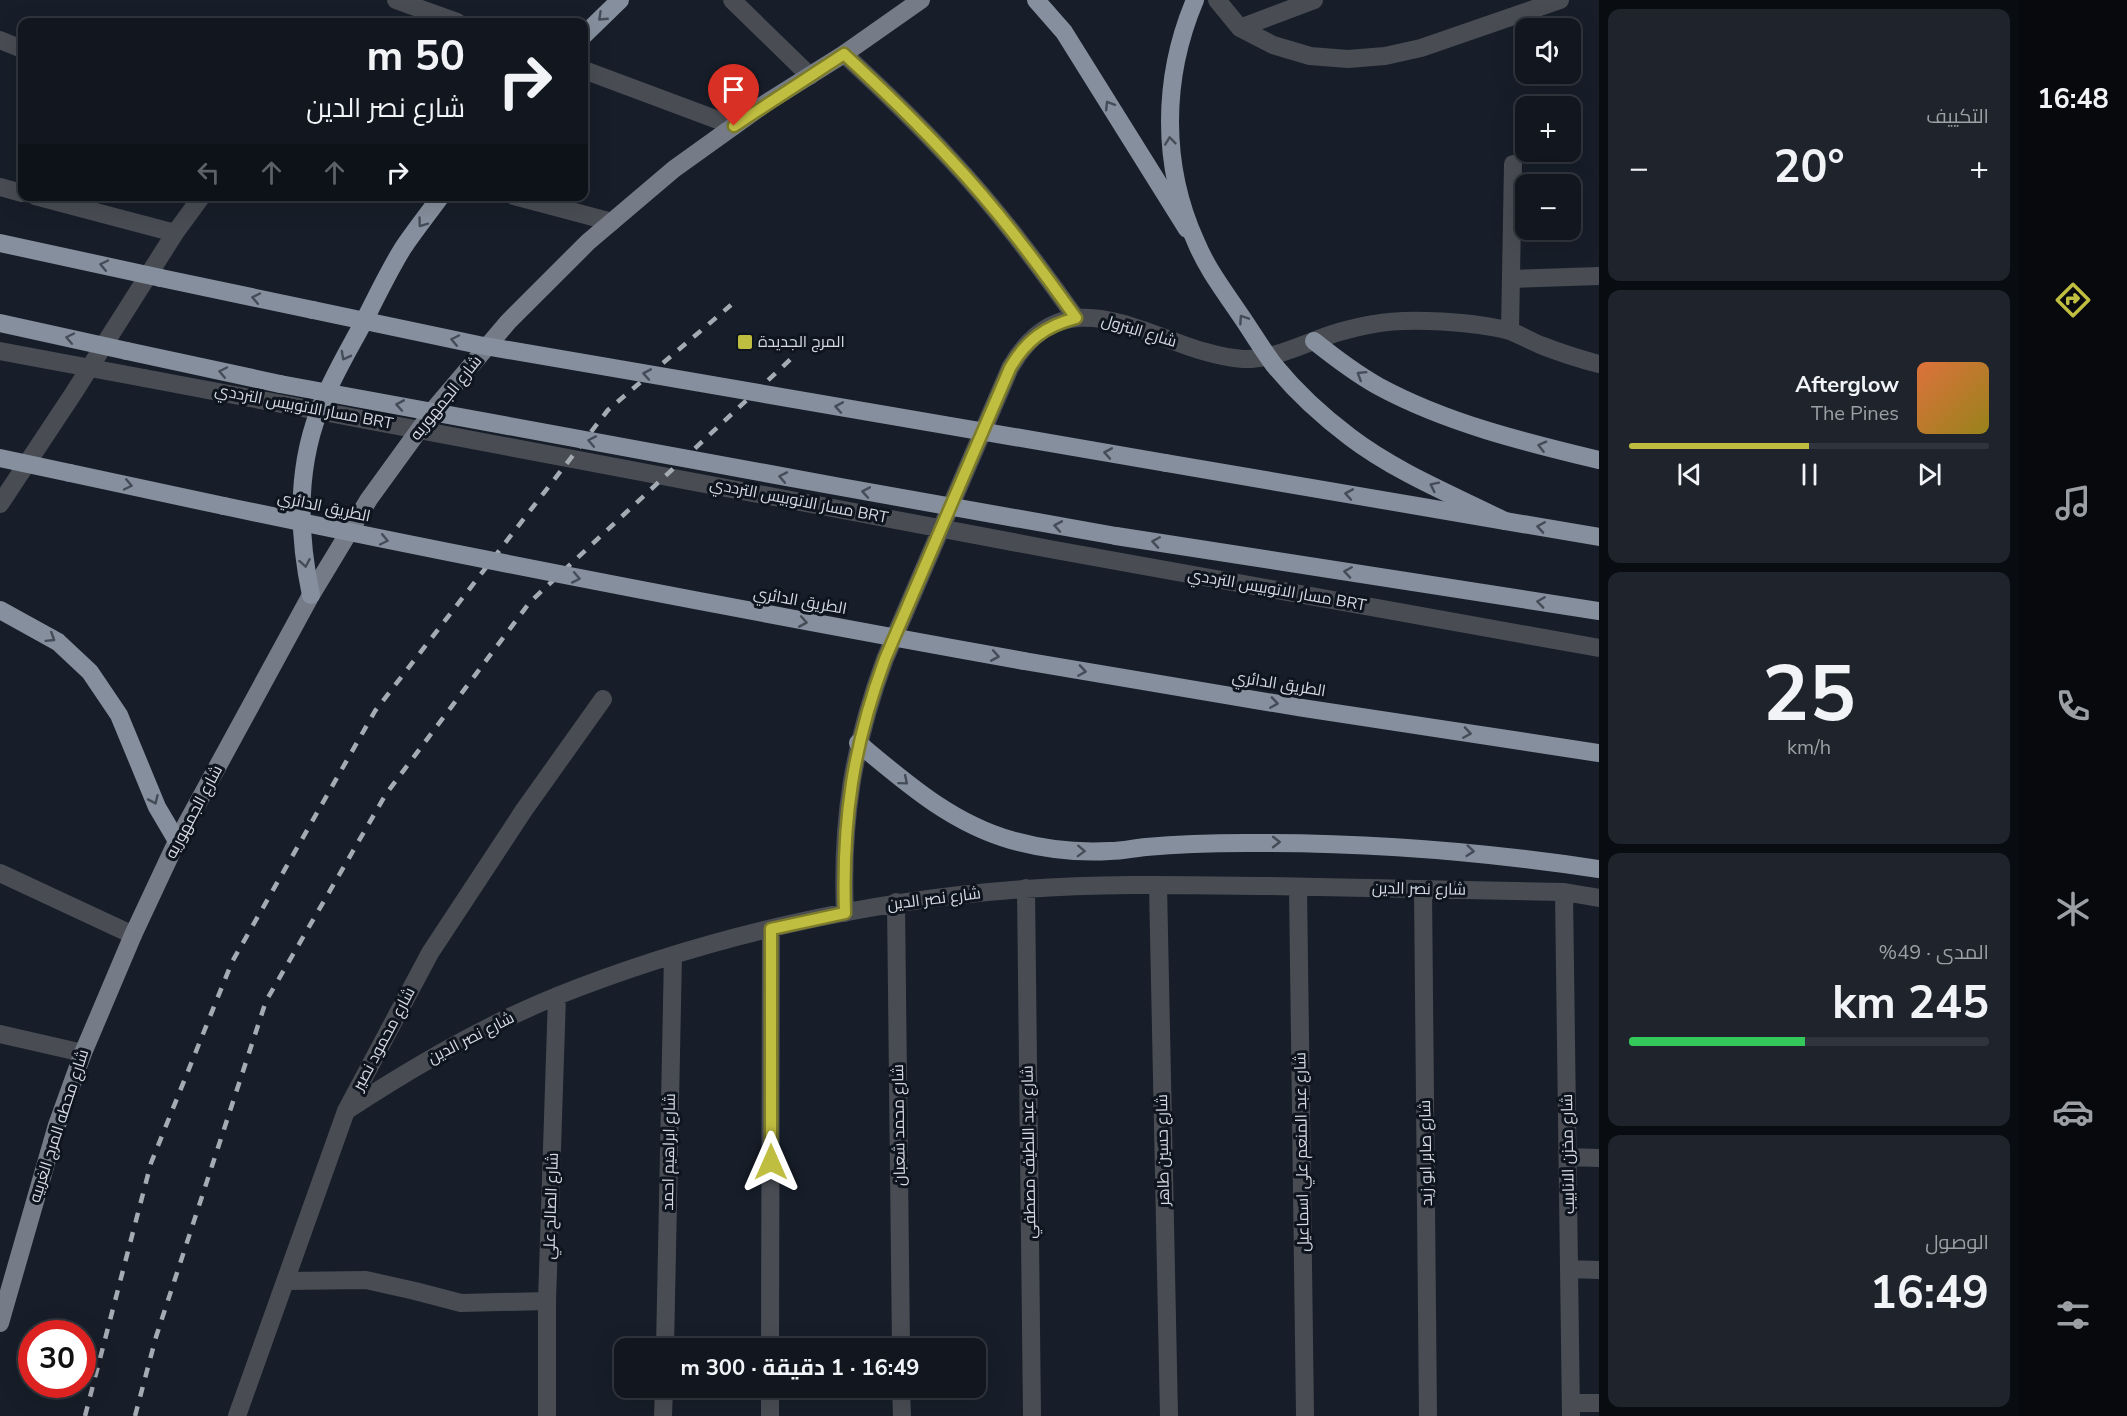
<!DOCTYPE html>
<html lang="ar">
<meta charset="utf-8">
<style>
:root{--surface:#11161f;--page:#1e232c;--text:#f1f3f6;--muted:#9c9fa4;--line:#30353d;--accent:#c0be41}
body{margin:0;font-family:"Nunito Sans",Cairo,sans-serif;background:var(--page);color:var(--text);direction:rtl;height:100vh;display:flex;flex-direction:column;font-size:22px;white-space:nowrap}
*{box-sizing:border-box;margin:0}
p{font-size:20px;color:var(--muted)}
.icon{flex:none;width:33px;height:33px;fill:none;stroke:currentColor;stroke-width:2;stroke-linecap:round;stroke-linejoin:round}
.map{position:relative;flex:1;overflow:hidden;direction:ltr}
.side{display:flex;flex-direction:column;gap:9px;padding:9px;background:#090c11;width:420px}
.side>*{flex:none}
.top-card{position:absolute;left:18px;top:18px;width:570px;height:183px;border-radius:12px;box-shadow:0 6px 24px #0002,0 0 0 2px var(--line);direction:rtl;background:#11161f;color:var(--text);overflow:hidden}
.buttons{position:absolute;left:1515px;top:18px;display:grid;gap:12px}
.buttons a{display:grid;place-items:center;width:66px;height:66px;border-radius:12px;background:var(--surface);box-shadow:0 6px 24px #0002,0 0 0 2px var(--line);font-size:30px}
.speed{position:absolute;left:18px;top:1320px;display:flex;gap:12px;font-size:30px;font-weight:700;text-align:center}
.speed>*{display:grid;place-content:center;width:78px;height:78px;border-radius:50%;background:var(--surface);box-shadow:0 6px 24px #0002,0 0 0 2px var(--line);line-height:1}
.speed .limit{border:9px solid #d22;background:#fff;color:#111}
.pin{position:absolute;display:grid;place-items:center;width:51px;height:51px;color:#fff;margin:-62px -26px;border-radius:50% 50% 50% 0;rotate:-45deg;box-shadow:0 0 6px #0007}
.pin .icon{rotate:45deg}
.me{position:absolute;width:66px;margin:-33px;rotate:0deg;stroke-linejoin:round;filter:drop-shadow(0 0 4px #0008)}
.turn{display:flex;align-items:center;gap:21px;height:126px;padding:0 24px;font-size:27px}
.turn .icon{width:78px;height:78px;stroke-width:2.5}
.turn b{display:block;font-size:42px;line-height:51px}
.lanes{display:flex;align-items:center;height:57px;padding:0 24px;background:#0003;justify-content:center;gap:30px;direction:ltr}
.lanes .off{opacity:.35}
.big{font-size:45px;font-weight:700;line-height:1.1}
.side .card{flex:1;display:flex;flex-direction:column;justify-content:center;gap:9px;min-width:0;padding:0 21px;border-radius:12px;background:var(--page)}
.side .dial{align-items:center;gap:0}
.dial b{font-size:78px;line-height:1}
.song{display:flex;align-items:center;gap:18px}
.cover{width:72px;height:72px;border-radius:9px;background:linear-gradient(135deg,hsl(20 70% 55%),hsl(50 70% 35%))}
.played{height:6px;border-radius:3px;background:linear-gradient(90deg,var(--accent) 50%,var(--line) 50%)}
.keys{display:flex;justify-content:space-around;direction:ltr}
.heat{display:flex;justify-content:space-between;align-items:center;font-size:33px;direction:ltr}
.charge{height:9px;border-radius:4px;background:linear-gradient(90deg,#34c759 49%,var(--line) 0)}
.trip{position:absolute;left:614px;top:1338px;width:372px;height:60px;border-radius:12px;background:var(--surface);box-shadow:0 6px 24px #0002,0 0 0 2px var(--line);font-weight:700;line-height:60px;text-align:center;direction:rtl}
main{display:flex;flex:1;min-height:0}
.menu{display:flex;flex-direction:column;width:108px;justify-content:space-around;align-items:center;background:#07090c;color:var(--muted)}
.menu .icon{width:42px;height:42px}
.menu .current{color:var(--accent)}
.menu b{font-size:27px;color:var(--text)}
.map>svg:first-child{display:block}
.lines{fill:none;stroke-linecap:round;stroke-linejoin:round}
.minor{stroke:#494d53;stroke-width:18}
.major{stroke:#757c88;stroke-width:18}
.highway{stroke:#868f9d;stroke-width:18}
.rail{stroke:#a5abb3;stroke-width:4.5;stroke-dasharray:10 10;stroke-linecap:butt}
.minor-bridge{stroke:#494d53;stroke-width:18}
.highway-bridge{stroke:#868f9d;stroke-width:18}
.oneway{stroke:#444c58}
.route-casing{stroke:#7d7c2a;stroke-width:15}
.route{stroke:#c0be41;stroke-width:10}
.poi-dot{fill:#c0be41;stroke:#0e151f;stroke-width:2}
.labels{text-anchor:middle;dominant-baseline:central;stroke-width:6;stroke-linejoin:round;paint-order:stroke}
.street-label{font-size:16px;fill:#d5dae2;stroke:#0e151f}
.poi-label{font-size:16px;fill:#d5dae2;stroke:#0e151f;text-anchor:start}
</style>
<main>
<nav class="menu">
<b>16:48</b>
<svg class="icon current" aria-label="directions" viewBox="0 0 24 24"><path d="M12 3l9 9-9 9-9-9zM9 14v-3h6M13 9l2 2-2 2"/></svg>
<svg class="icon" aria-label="music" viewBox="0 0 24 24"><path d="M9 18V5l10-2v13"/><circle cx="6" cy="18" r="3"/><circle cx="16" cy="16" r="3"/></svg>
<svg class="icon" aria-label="phone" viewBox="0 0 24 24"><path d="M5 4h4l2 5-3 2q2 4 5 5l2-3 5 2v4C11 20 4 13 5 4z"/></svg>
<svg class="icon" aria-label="climate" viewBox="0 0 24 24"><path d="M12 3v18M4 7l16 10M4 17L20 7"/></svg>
<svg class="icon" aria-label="car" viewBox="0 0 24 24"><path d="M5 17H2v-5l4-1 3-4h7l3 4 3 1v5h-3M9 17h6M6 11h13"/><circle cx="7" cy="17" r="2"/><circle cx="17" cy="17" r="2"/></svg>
<svg class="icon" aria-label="filters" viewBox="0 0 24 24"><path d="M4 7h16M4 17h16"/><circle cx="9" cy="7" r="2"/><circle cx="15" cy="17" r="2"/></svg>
</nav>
<section class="side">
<div class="card"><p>التكييف</p>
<div class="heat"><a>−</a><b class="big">20°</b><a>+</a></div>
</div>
<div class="card">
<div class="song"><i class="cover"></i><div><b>Afterglow</b><p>The Pines</p></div></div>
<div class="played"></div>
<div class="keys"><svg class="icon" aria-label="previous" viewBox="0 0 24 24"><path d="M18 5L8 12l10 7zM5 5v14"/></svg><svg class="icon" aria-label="pause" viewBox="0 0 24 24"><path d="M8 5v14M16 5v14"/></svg><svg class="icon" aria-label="next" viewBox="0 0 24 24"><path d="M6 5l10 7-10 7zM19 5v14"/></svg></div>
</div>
<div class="card dial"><b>25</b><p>km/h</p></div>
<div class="card"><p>المدى · 49%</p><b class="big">245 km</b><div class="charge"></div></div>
<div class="card"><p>الوصول</p><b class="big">16:49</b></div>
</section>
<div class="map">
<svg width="1599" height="1416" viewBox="0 0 1599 1416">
<rect width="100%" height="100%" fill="#171e29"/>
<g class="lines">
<path class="minor" d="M396,0L457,22
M732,0L810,76
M1217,0L1240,28L1273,45L1310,56L1348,59L1385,56L1421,48L1560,0
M1240,28L1314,0
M0,40L22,49
M844,54C881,88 917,123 951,160C997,209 1037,263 1076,318
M584,70L734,126
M0,187L22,193
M35,196L175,233
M514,196L612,222
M1511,279L1599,276
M1510,331L1513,164
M144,378L1055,550L1599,648
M0,504L73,394L175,233L202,196
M0,873L133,935
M1158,885L1169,1416
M1298,887L1305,1416
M1026,888L1032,1416
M1423,889L1428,1416
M1564,892L1571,1416
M896,902L901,1348
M845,913C841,821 853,746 885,659L1010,368C1070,263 1160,354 1243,359C1276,360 1308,341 1339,332C1350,329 1362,326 1374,324C1408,317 1476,322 1510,331C1521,335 1532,342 1543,346C1561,353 1580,359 1599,364
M0,1034L83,1053
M346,1111C413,1067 483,1026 557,996C705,937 867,900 1025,889C1105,883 1186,885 1266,886C1365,888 1464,890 1564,892L1599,898
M1568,1157L1599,1158
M1569,1269L1599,1270
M286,1281L366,1280L415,1291L461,1303L547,1301
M665,1348L673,955
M770,1348L771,929
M901,1388L902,1416
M1571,1403H1599
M237,1416L346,1111L430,953L524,810L603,699
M547,1416V1301L557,996
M663,1416L664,1388
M770,1416V1388"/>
<path class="major" d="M0,1323L57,1125L83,1053L133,935L177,841L311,595L369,499L435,408L508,322L588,242L674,169L766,103L844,54L921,0"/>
<path class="highway" d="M1036,0L1064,32L1187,229
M584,35L620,0
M161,278L313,310
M1314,341C1334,357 1355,373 1378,386C1446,423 1524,442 1599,460
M127,351L280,384
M1166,463L1599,537
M70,473L224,506
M1116,536L1599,611
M311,595C298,534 296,471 319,411C330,381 347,353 362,325C375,300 388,272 403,248C415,230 428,214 441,196
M0,610L58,642L90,672L119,715L157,807L177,841
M1024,661L1303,708L1599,753
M858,743C905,782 951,823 1011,840C1043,849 1076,853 1110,851C1122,851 1134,848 1146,847C1179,844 1213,843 1246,843C1366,842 1480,851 1599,869"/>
<path class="rail" d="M85,1416L151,1163L232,962L375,711L608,410L731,305
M135,1416L156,1337L266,1001L386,794L530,602L793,357"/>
<path class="minor-bridge" d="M0,351L144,378"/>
<path class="highway-bridge" d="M1195,0C1162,78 1161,165 1196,242C1207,269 1225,292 1241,316C1252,332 1262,349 1274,365C1296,392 1322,416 1350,437C1396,472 1453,495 1505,521
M0,243L161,278
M313,310L479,345L1166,463
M0,323L127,351
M280,384L841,487L1116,536
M0,458L70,473
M224,506C490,562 757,613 1024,661"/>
</g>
<defs><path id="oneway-chevron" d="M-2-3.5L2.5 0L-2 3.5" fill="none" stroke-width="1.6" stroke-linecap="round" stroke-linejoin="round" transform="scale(1.5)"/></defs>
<g class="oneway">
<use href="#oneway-chevron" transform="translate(602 17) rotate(137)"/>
<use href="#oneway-chevron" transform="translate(1109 105) rotate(-122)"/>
<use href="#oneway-chevron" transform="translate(1170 141) rotate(-96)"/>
<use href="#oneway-chevron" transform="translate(422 223) rotate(126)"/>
<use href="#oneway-chevron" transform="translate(104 265) rotate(-168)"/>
<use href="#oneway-chevron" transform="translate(256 298) rotate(-168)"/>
<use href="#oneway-chevron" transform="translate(1243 319) rotate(-124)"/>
<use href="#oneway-chevron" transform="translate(70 338) rotate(-168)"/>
<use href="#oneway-chevron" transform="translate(455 340) rotate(-168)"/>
<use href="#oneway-chevron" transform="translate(345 356) rotate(118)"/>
<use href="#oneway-chevron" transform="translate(223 372) rotate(-168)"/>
<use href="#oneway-chevron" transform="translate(647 374) rotate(-170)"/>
<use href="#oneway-chevron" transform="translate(1361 375) rotate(-148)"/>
<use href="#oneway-chevron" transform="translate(400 405) rotate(-170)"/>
<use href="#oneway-chevron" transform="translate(839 407) rotate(-170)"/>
<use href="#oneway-chevron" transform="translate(592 441) rotate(-169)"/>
<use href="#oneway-chevron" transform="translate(1542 446) rotate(-166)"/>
<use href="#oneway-chevron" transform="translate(1108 453) rotate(-170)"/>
<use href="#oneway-chevron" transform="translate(783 477) rotate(-169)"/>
<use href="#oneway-chevron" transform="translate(128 485) rotate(12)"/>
<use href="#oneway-chevron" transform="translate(1434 486) rotate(-154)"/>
<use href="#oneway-chevron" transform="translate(866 492) rotate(-170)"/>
<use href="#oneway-chevron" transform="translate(1349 494) rotate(-170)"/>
<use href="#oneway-chevron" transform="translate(1058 526) rotate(-170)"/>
<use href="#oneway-chevron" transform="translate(1541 527) rotate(-171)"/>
<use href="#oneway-chevron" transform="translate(384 540) rotate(12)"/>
<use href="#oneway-chevron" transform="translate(1156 542) rotate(-171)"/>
<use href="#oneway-chevron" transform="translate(305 563) rotate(80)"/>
<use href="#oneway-chevron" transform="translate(1348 572) rotate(-171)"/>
<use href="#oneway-chevron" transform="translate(576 578) rotate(11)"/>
<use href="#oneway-chevron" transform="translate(1541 602) rotate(-172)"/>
<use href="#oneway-chevron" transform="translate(803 622) rotate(10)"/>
<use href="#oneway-chevron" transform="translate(51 638) rotate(32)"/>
<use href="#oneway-chevron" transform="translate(995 656) rotate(10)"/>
<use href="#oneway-chevron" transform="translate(1082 671) rotate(9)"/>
<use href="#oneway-chevron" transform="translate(1274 703) rotate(9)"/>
<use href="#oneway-chevron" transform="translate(1467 733) rotate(9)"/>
<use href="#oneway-chevron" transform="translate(904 781) rotate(40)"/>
<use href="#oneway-chevron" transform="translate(154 800) rotate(66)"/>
<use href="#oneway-chevron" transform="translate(1276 842)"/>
<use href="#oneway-chevron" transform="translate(1081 851) rotate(2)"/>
<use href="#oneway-chevron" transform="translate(1470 851) rotate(6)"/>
</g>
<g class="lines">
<g class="route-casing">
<path id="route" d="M734,126L844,54C881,88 917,123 951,160C997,209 1037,263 1076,318C1046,326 1026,340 1010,368L885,659C853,746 842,820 845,913L771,929V1162"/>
</g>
<use href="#route" class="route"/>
</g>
<rect class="poi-dot" x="737" y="334" width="16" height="16" rx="3"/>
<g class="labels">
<g class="street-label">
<text transform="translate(1139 331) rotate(17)">شارع البترول</text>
<text transform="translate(446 398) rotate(-51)">شارع الجمهوريه</text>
<text transform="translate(304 407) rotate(11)">مسار الاتوبيس الترددي BRT</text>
<text transform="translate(799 501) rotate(11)">مسار الاتوبيس الترددي BRT</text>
<text transform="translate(324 507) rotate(12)">الطريق الدائري</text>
<text transform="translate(1277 590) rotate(10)">مسار الاتوبيس الترددي BRT</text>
<text transform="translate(800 601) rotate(10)">الطريق الدائري</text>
<text transform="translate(1279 684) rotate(9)">الطريق الدائري</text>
<text transform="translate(194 812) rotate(-62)">شارع الجمهوريه</text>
<text transform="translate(1419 889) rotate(1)">شارع نصر الدين</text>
<text transform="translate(934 899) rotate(-7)">شارع نصر الدين</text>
<text transform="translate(471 1038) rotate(-27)">شارع نصر الدين</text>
<text transform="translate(384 1039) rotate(-62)">شارع محمود نصير</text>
<text transform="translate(899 1125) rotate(-91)">شارع محمد شعبان</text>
<text transform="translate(59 1126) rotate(-72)">شارع محطه المرج الغربيه</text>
<text transform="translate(1163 1150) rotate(-91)">شارع حسين طاهر</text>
<text transform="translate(669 1152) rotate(-89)">شارع ابراهيم احمد</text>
<text transform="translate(1029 1152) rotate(-91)">شارع عبد اللطيف مصطفي</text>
<text transform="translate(1302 1152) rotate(-91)">شارع عبد المنعم علي اسماعيل</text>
<text transform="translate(1426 1153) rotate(-91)">شارع صابر ابو زيد</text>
<text transform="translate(1568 1154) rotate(-91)">شارع مخزن الانابيب</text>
<text transform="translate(551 1206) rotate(-88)">شارع الصالح علي</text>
</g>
<g class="poi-label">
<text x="758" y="342">المرج الجديدة</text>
</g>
</g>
</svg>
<div class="buttons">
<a><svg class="icon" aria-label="sound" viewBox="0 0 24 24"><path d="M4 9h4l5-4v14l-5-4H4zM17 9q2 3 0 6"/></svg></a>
<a>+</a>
<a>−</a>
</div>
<div class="speed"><div class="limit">30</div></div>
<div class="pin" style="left:734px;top:126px;background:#d93025"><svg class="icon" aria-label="arrive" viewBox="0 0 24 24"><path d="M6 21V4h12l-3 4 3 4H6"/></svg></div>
<svg class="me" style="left:771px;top:1162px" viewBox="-20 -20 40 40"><path d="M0-17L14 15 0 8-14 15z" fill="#c0be41" stroke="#fff" stroke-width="4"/></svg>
<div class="trip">16:49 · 1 دقيقة · 300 m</div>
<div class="top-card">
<div class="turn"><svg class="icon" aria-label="right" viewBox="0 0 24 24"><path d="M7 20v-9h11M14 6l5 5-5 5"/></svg><div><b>50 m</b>شارع نصر الدين</div></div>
<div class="lanes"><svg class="icon off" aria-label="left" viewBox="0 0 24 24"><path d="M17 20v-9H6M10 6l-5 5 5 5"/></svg><svg class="icon off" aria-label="ahead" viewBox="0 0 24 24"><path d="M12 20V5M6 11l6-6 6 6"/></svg><svg class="icon off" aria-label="ahead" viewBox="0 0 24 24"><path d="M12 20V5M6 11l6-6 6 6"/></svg><svg class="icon" aria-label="right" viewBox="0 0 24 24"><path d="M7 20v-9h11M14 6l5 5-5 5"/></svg></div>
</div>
</div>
</main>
